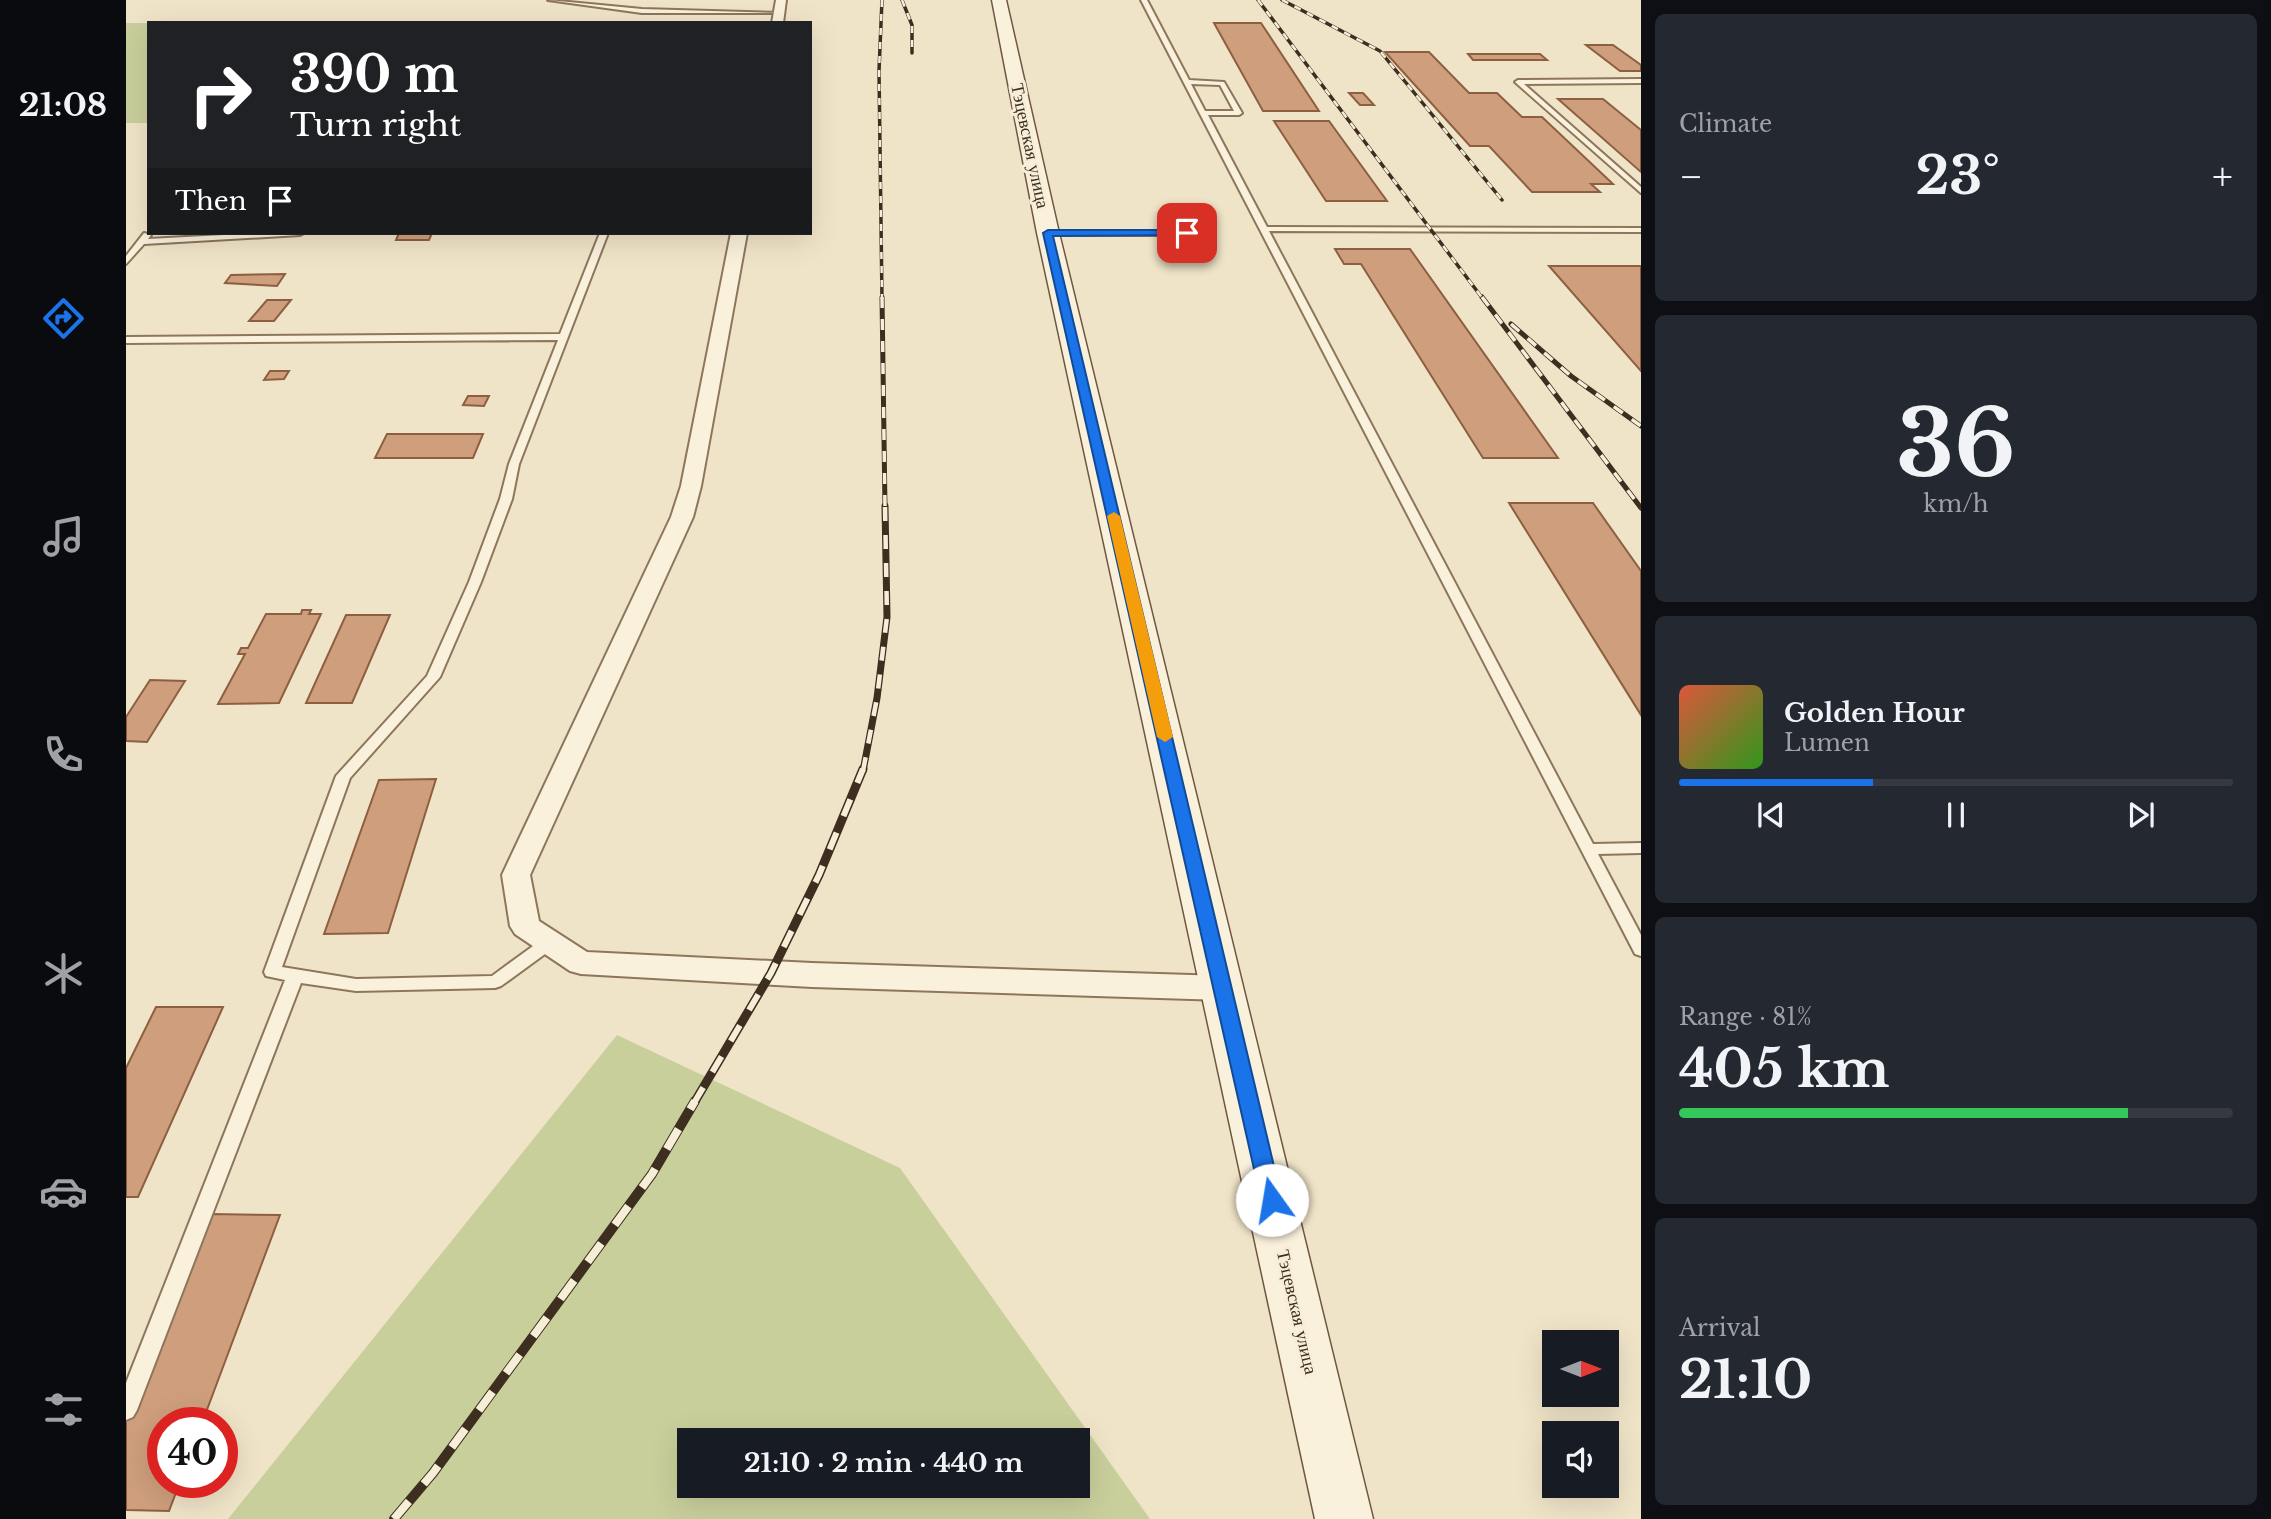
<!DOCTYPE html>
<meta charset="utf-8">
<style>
:root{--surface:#171b24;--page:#242831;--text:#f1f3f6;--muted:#9ea1a6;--line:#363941;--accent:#1a73e8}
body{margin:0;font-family:"Libre Baskerville",serif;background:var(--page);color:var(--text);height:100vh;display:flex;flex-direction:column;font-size:26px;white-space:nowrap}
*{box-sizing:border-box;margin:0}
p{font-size:23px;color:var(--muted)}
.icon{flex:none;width:38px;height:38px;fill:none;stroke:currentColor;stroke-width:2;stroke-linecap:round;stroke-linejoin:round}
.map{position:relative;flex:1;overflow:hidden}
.panel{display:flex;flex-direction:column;gap:14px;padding:14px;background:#0d0f14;width:630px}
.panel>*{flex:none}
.top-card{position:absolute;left:21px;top:21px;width:665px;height:214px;border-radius:0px;box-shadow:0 7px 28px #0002;background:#202124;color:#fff;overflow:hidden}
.needle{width:46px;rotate:90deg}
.buttons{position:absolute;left:1416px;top:1330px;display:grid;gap:14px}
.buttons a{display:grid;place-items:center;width:77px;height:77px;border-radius:0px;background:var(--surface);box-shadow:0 7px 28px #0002;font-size:35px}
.speed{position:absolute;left:21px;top:1407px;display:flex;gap:14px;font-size:35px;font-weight:700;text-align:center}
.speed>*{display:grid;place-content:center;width:91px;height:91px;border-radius:50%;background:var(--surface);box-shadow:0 7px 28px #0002;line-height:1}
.speed .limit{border:10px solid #d22;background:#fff;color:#111}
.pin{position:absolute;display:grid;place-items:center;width:60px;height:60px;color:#fff;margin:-30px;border-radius:14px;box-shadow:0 4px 10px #0006}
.me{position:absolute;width:77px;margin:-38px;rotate:347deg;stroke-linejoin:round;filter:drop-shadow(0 0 5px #0008)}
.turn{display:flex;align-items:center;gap:24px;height:147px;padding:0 28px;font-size:32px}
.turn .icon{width:91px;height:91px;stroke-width:2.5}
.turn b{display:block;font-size:49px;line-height:60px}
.then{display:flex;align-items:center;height:66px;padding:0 28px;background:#0003;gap:14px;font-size:26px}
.big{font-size:52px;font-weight:700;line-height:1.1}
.panel .widget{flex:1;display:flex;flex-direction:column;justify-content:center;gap:10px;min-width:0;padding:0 24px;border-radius:10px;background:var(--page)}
.panel .dial{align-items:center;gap:0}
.dial b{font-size:91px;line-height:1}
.song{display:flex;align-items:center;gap:21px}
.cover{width:84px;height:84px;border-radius:10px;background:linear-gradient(135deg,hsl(10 70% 55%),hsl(110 70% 35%))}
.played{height:7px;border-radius:4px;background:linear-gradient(90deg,var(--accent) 35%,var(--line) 35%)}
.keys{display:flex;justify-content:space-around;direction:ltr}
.heat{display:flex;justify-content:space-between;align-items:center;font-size:38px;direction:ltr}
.charge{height:10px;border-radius:5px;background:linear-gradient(90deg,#34c759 81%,var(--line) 0)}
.trip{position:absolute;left:551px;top:1428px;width:413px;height:70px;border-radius:0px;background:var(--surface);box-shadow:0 7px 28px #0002;font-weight:700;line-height:70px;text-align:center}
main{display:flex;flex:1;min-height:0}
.tabs{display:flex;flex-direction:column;width:126px;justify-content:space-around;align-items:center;background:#090b0e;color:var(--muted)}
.tabs .icon{width:49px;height:49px}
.tabs .current{color:var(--accent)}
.tabs b{font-size:32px;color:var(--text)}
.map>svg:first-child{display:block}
.green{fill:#c9cf9b;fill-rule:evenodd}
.building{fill:#cf9f7d;stroke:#8d5f41;stroke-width:2}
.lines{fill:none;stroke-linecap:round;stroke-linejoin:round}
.lane-casing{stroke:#8d765c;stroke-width:4}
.street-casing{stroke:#8d765c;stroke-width:4}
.secondary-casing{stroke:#6f573f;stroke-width:3}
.lane{fill:#faf1dc;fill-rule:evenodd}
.street{fill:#faf1dc;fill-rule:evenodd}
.secondary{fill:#faf1dc;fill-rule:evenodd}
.rail-far4-casing{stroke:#3d2e20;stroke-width:3.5}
.rail-far3-casing{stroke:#3d2e20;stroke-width:5}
.rail-far2-casing{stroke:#3d2e20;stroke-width:7}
.rail-far1-casing{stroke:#3d2e20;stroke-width:9}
.rail-casing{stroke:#3d2e20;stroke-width:10}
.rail-far4{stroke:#f7eed8;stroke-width:2.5;stroke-dasharray:7;stroke-linecap:butt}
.rail-far3{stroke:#f7eed8;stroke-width:3.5;stroke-dasharray:11;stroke-linecap:butt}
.rail-far2{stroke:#f7eed8;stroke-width:4.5;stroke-dasharray:14;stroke-linecap:butt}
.rail-far1{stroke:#f7eed8;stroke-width:6;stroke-dasharray:18;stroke-linecap:butt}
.rail{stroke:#f7eed8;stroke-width:8;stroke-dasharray:23;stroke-linecap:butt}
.route{fill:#1a73e8;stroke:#114b97;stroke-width:2}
.slow{fill:#f59e0b}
.labels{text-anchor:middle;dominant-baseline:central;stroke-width:6;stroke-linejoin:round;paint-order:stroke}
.street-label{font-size:18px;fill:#3d2e20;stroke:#f7eed8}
</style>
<main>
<nav class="tabs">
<b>21:08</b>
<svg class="icon current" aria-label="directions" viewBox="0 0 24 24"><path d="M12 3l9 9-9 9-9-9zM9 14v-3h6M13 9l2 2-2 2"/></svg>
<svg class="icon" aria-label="music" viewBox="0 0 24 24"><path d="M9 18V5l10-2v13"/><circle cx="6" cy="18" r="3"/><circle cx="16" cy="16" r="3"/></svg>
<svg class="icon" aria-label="phone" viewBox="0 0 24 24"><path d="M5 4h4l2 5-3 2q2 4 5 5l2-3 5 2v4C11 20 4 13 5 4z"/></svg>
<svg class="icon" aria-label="climate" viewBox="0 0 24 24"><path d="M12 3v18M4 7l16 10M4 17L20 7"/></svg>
<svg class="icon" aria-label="car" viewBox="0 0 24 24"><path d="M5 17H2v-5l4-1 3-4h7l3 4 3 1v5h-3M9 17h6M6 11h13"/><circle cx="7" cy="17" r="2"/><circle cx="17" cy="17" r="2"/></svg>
<svg class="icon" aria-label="filters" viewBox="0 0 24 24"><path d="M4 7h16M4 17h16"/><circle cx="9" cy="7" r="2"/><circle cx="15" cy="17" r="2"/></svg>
</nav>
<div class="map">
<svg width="1515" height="1519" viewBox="0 0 1515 1519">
<rect width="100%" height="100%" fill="#f0e4c8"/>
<path class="green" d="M0,23H23V123H0Z
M491,1035L774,1168L1024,1519H102ZM564,1440H952V1486H564Z"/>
<path class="building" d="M1088,23H1135L1193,111H1137Z
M1460,45H1487L1515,65V71H1494Z
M1259,52H1303L1343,93H1371L1396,117H1416L1487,184H1465L1474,192H1406L1363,146H1344Z
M1342,54H1414L1421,60H1347Z
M1223,93H1237L1248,105H1234Z
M1432,99H1477L1515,130V172Z
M1148,121H1203L1261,201H1200Z
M273,233H306L303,240H270Z
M1209,249H1284L1432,458H1357L1235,264H1218Z
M1423,266H1515V371Z
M159,274L151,286L99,283L105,275Z
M141,300H165L148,321H123Z
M144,371H163L158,379L138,380Z
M342,396H363L358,406L337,405Z
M261,434H357L347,458H249Z
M1383,503H1467L1515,571V715Z
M176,610H185L183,614H195L153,703L92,704L119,654H112L115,648H122L140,614H175Z
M220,615H264L226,703H180Z
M24,680L59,681L21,742L0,741V717Z
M310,779L262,933L198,934L253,780Z
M30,1007H97L12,1197H0V1068Z
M84,1214L154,1215L76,1423H37V1482H54L43,1511L0,1510V1416Z"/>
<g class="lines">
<g class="lane-casing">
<path id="lane" d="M422,0L516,9L656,13H516Z
M1015,0H1021L1063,80L1098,82L1116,113L1113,115H1082L1141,227L1515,228V232L1143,231L1467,844L1515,843V853L1472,854L1515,935V956L1509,954L1507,950ZM1065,84L1094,85L1108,111H1079Z
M1515,79V83L1398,84L1515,187V193L1389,82L1392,80Z
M919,231H1061L1065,233L1061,235H919Z
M18,233L25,235L22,239L135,233H178L174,235L18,244L0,264V256Z
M474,233H482L393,464L386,499L355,582L314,677L224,778L156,967L230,979L366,976L418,938H430L432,942L430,946L375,986L369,988L230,991L175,983L11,1410L7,1417L0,1420V1383L159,980L140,976L138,972L210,776L301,676L343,582L374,499L383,464L432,340L0,343V337L434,334Z"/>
</g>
<g class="street-casing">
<path id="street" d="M650,0H660L657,23H646Z
M605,233H621L575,486L567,517L404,875L413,921L461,952L686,963L1097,976L1108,980L1112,988L1108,996L1097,1000L686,987L455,974L444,971L389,934L384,926L376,875L545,517L555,486Z"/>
</g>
<g class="secondary-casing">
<path id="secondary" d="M866,0H880L933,233L1247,1519H1189L911,233Z"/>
</g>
<use href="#lane" class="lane"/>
<use href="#street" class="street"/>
<use href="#secondary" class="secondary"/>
<g class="rail-far4-casing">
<path id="rail-far4" d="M756,0L753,71L756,299
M776,0L786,25V53
M1132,0L1357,299
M1156,0L1254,51L1376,200"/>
</g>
<g class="rail-far3-casing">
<path id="rail-far3" d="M756,297L759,508
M1356,297L1515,508
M1385,324L1445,376L1515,426"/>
</g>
<g class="rail-far2-casing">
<path id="rail-far2" d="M737,771L751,698L761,617L759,506"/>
</g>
<g class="rail-far1-casing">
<path id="rail-far1" d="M568,1103L645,973L693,875L737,769"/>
</g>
<g class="rail-casing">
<path id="rail" d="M268,1519L307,1473L526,1174L569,1101"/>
</g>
<use href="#rail-far4" class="rail-far4"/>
<use href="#rail-far3" class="rail-far3"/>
<use href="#rail-far2" class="rail-far2"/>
<use href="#rail-far1" class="rail-far1"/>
<use href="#rail" class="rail"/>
</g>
<path class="route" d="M1061,230L1064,231V235L927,236L1156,1200L1153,1207L1146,1209L1138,1207L1135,1200L917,233L922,230Z"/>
<path class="slow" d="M988,512L994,516L1047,737L1039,742L1031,737L981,516Z"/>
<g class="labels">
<g class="street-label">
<text transform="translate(904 146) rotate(78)">Тэцевская улица</text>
<text transform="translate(1171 1312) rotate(77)">Тэцевская улица</text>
</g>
</g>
</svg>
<div class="buttons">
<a><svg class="needle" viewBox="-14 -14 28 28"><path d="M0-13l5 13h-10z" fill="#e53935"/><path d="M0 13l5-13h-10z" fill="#9ea1a6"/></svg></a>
<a><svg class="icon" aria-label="sound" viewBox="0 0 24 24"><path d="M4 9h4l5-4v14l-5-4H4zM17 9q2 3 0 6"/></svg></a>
</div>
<div class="speed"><div class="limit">40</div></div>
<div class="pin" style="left:1061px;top:233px;background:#d93025"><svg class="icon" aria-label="arrive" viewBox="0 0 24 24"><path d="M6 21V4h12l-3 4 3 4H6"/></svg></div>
<svg class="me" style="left:1146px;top:1200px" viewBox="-20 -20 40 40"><circle r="19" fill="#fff"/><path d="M0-13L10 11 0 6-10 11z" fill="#1a73e8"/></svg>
<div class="trip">21:10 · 2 min · 440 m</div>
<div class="top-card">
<div class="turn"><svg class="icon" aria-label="right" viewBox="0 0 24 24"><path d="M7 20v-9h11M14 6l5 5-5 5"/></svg><div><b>390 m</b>Turn right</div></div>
<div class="then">Then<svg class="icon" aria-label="arrive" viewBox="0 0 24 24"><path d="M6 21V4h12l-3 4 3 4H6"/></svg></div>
</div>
</div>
<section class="panel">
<div class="widget"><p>Climate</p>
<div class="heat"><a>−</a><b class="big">23°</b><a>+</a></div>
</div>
<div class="widget dial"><b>36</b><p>km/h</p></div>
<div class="widget">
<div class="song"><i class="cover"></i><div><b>Golden Hour</b><p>Lumen</p></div></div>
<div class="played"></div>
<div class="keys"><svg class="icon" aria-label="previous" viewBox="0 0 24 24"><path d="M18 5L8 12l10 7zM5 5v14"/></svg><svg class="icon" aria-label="pause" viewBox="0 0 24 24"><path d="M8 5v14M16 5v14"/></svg><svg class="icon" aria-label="next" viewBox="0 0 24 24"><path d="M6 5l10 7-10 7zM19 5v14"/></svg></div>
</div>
<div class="widget"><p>Range · 81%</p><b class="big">405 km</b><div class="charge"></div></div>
<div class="widget"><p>Arrival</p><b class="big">21:10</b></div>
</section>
</main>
